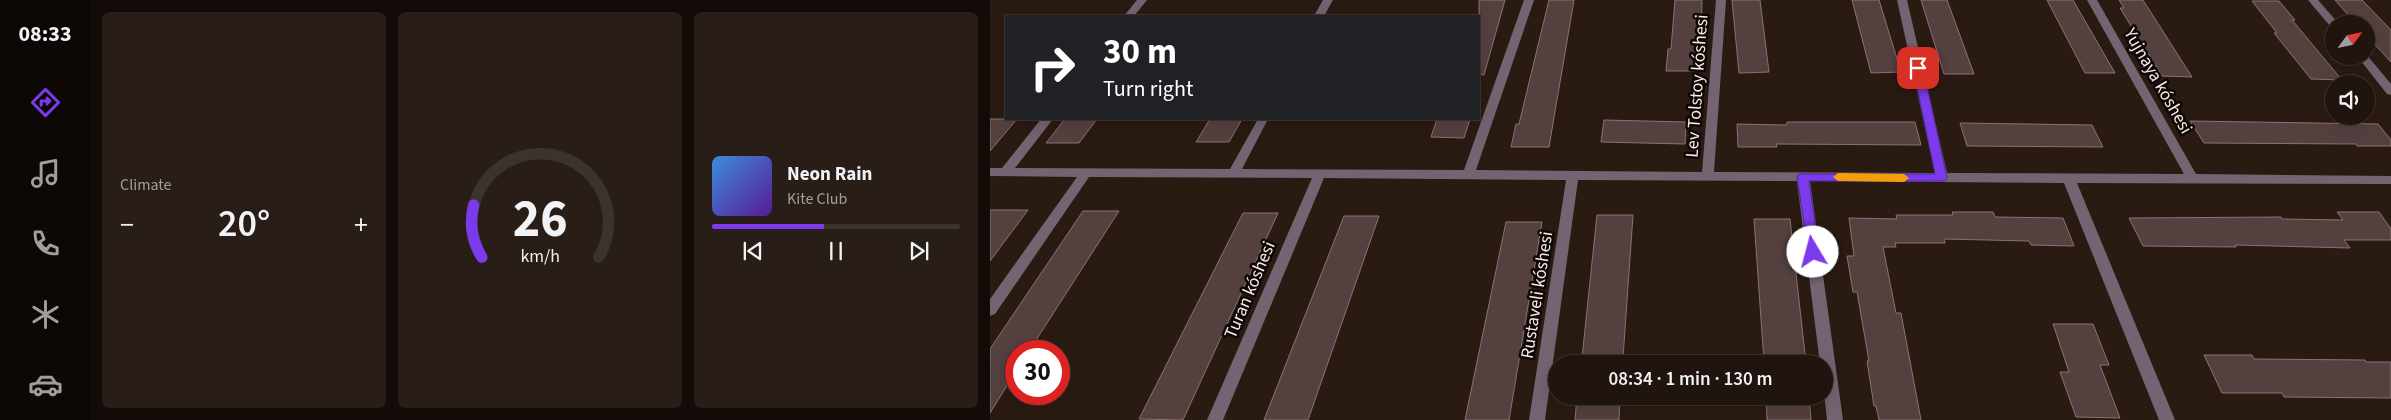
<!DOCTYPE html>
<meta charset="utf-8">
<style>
:root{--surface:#20140e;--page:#281d17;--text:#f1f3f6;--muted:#a29e9e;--line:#3d332e;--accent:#7c3aed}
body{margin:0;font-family:"Source Sans 3",sans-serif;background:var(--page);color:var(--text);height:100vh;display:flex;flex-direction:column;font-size:19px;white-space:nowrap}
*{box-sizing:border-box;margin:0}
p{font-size:16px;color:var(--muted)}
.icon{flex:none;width:28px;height:28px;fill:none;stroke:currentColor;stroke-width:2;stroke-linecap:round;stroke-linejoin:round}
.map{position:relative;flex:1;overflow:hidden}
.details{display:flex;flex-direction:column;gap:12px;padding:12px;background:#120b08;width:900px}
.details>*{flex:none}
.banner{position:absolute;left:15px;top:15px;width:475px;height:105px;border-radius:0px;box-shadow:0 5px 20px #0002,0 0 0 1px var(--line);background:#202124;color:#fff;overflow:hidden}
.needle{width:32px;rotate:57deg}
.controls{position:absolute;left:1335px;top:15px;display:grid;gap:10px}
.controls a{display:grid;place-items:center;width:50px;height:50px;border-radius:50%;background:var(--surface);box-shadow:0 5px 20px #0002,0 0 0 1px var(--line);font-size:25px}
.speed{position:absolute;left:15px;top:340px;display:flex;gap:10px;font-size:25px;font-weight:700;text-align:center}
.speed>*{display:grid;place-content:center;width:65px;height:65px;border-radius:50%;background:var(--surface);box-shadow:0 5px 20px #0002,0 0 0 1px var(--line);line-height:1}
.speed .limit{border:8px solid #d22;background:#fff;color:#111}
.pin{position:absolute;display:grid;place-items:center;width:42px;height:42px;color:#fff;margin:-21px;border-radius:10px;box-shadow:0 2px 8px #0006}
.me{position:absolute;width:55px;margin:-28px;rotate:352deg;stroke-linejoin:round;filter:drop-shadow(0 0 4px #0008)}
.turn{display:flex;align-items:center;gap:18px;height:105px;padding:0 15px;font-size:22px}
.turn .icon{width:65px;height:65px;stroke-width:2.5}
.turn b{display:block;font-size:35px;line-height:42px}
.big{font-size:38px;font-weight:600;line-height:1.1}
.details .widget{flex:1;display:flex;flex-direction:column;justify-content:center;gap:8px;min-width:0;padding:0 18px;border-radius:8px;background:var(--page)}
.details .dial{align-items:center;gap:0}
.dial svg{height:130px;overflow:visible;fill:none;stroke:var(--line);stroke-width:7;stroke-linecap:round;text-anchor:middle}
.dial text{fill:var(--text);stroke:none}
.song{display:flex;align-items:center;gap:15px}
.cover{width:60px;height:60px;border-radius:8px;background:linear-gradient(135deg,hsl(210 70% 55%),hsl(270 70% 35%))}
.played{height:5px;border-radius:2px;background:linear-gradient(90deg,var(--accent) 45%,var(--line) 45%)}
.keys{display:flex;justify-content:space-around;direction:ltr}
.heat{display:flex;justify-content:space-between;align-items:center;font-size:28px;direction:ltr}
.details .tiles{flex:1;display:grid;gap:12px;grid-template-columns:repeat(3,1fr)}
.trip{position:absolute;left:558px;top:355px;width:285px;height:50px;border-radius:25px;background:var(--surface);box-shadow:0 5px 20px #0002,0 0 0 1px var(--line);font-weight:600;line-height:50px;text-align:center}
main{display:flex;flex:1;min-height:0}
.menu{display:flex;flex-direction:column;width:90px;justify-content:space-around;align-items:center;background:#0d0806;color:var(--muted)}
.menu .icon{width:35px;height:35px}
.menu .on{color:var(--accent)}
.menu b{font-size:22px;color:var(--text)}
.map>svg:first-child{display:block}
.building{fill:#554040;stroke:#8a7372}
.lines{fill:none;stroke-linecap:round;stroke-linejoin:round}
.street{fill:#746371;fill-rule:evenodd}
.route{fill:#7c3aed;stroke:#51269a}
.slow{fill:#f59e0b}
.labels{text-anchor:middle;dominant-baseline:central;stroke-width:5;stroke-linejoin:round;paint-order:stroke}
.street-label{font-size:18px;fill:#f7ece6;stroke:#0e0705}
</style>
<main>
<nav class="menu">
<b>08:33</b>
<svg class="icon on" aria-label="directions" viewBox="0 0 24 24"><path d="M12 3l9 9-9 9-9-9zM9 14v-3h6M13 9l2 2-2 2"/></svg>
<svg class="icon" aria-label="music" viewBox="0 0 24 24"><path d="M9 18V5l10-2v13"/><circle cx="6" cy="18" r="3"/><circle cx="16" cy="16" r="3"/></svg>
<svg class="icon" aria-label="phone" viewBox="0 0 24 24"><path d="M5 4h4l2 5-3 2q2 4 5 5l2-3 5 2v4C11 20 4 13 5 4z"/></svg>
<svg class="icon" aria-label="climate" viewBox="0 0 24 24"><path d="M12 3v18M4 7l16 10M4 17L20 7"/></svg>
<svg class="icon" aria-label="car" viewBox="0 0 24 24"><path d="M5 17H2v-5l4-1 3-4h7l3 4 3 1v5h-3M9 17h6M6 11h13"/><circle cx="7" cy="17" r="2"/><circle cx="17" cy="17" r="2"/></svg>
</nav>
<section class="details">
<div class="tiles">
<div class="widget"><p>Climate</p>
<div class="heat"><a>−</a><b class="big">20°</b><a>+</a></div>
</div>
<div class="widget dial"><svg viewBox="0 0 100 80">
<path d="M14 69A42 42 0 1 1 86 69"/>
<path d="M14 69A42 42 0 0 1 9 37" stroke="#7c3aed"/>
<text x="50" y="56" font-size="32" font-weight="700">26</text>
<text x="50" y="72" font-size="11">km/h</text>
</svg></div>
<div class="widget">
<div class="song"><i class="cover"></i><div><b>Neon Rain</b><p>Kite Club</p></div></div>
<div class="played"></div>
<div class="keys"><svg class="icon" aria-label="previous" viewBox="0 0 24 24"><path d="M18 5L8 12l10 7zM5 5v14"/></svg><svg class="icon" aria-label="pause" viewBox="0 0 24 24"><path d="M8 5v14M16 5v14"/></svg><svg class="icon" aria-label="next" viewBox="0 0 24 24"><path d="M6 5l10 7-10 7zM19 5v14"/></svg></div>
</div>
</div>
</section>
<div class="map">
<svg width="1401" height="420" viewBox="0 0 1401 420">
<rect width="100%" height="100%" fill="#2a1b12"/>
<path class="building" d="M489,0H515L494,75L489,74Z
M559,0H584L559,147H521L526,124H529Z
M685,0H712L711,38H707L706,71H676L678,49H681Z
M742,0H770L779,72L749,73Z
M862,0H889L911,72L881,73Z
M931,0H957L984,74H954Z
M1057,0H1083L1125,73H1095Z
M1129,0H1153L1202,77L1172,76L1130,8H1134Z
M1345,0H1372L1401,30V62L1376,35V24H1366Z
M1262,1H1289L1305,20H1302L1352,80L1321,79L1284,33H1287Z
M0,119H27L0,151Z
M75,119H107L89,143H56Z
M220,119H252L239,142H206Z
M447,119H480L474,138L441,137Z
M614,120L696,122L695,144L611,142Z
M1200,121L1388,124L1401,140V146H1367L1366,144L1214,143Z
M797,122H925L931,145L786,144L787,147H748L747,124L797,125Z
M970,123L1102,125L1113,147L977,146Z
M0,210H38L0,261Z
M93,211H129L39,351H26V371L0,413V349Z
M962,212H1003L1005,217L1073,218L1084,246L1041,245L1039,241L954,239L955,243H905L906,247H893L906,313H911L931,420H889L886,406H884L877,361H879L867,292H863L857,256H864L859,218L907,219L906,215H963Z
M1347,212H1389L1401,229V240H1354L1360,248L1245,245L1246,247L1153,246L1139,218L1291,217L1292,219L1353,220Z
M253,213H288L193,420L149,419Z
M607,215H643L633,358H592Z
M354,216H389L318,420H274Z
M764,219H800L816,363L774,362Z
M516,222H552L519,420H475Z
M1063,324H1103L1119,365H1110L1130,418L1086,417L1070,372H1079Z
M1214,355H1262L1264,359L1375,360L1376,362H1401V398L1294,397L1292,393H1232Z
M587,396H630L629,420H585Z
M776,396H819L821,420H777Z"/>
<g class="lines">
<path class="street" d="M147,0H157L144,16H134Z
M333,0H343L334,16H324Z
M534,0H544L486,170L712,172L726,0H736L724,172L945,173L907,0H917L957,173L1194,174L1097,0H1107L1206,174L1401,176V184L1087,183L1185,420H1169L1074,183L820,181L853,420H837L834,392V364H830L807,181L588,180L555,420H539L576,180L334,178L233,420H217L322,178L99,177L5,314L0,316V299L87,177L0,176V168H12L51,119H63L25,168L240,169L268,119H278L252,169L474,170Z
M1318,0H1328L1349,24H1344V27L1340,26Z
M1376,54L1401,84V95L1397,94L1367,56H1376Z"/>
</g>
<path class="route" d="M928,64L933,68L957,178L955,181H819L829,252L823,257L819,255L807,177L809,174H945L923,68Z"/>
<path class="slow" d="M848,173L914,174L919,178L914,182L848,181L843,177Z"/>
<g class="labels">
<g class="street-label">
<text transform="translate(1168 81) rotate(60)">Yujnaya kóshesi</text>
<text transform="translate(707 86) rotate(-86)">Lev Tolstoy kóshesi</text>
<text transform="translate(260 290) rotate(-67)">Turan kóshesi</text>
<text transform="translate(547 295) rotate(-81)">Rustaveli kóshesi</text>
</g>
</g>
</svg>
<div class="controls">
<a><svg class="needle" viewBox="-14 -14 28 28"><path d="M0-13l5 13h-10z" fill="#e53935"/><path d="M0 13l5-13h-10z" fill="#a29e9e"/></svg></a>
<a><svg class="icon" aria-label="sound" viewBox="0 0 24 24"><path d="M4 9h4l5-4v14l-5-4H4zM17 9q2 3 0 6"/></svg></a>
</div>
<div class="speed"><div class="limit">30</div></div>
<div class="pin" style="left:928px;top:68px;background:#d93025"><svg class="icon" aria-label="arrive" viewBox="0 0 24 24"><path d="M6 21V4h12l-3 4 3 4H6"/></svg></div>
<svg class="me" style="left:823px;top:252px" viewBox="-20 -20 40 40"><circle r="19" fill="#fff"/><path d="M0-13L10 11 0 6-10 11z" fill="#7c3aed"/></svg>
<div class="trip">08:34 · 1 min · 130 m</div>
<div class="banner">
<div class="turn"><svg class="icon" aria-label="right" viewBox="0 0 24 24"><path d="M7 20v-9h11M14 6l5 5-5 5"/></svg><div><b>30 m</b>Turn right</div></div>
</div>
</div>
</main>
